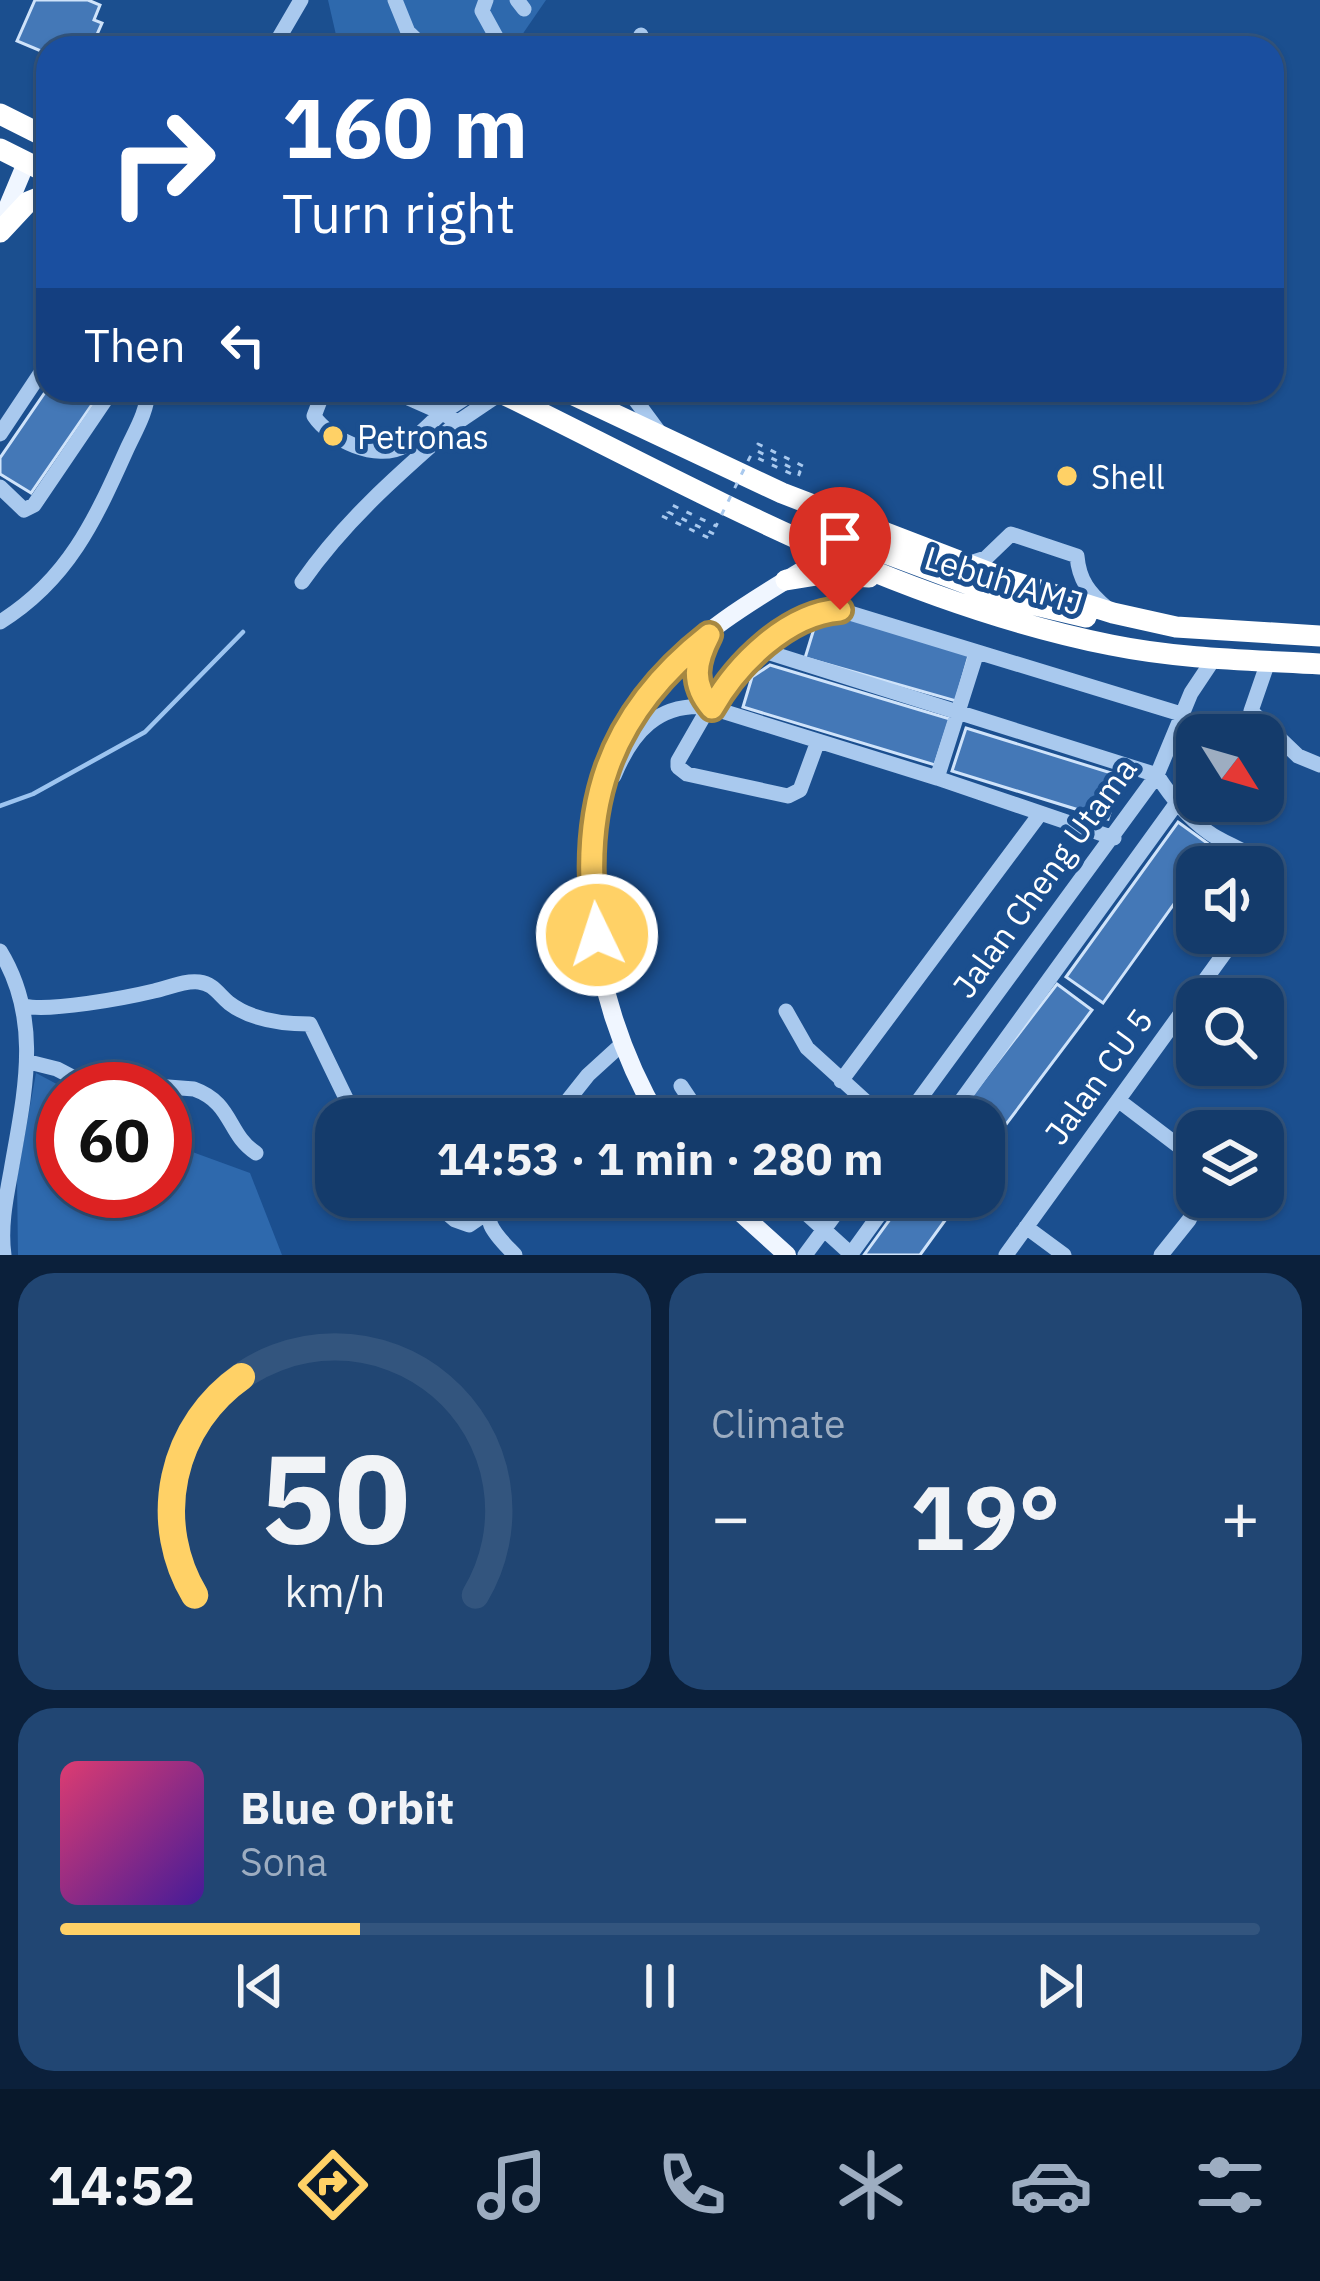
<!DOCTYPE html>
<meta charset="utf-8">
<style>
:root{--surface:#143b6b;--page:#214673;--text:#f1f3f6;--muted:#9dadc1;--line:#33557e;--accent:#ffd166}
body{margin:0;font-family:"IBM Plex Sans",sans-serif;background:var(--page);color:var(--text);height:100vh;display:flex;flex-direction:column;font-size:45px;white-space:nowrap}
*{box-sizing:border-box;margin:0}
p{font-size:39px;color:var(--muted)}
.icon{flex:none;width:66px;height:66px;fill:none;stroke:currentColor;stroke-width:2;stroke-linecap:round;stroke-linejoin:round}
.map{position:relative;height:1255px;overflow:hidden}
.details{display:flex;flex-direction:column;gap:18px;padding:18px;background:#0b203b;flex:1}
.details>*{flex:none}
.top-card{position:absolute;left:36px;top:36px;width:1248px;height:366px;border-radius:36px;box-shadow:0 3px 9px #0004,0 0 0 3px var(--line);background:#1a4fa0;color:#fff;overflow:hidden}
.needle{width:78px;rotate:127deg}
.fabs{position:absolute;left:1176px;top:714px;display:grid;gap:24px}
.fabs a{display:grid;place-items:center;width:108px;height:108px;border-radius:24px;background:var(--surface);box-shadow:0 3px 9px #0004,0 0 0 3px var(--line);font-size:60px}
.speed{position:absolute;left:36px;top:1062px;display:flex;gap:24px;font-size:60px;font-weight:700;text-align:center}
.speed>*{display:grid;place-content:center;width:156px;height:156px;border-radius:50%;background:var(--surface);box-shadow:0 3px 9px #0004,0 0 0 3px var(--line);line-height:1}
.speed .limit{border:18px solid #d22;background:#fff;color:#111}
.pin{position:absolute;display:grid;place-items:center;width:102px;height:102px;color:#fff;margin:-123px -51px;border-radius:50% 50% 50% 0;rotate:-45deg;box-shadow:0 0 12px #0007}
.pin .icon{rotate:45deg}
.me{position:absolute;width:132px;margin:-66px;rotate:356deg;stroke-linejoin:round;filter:drop-shadow(0 0 9px #0008)}
.turn{display:flex;align-items:center;gap:42px;height:252px;padding:0 48px;font-size:54px}
.turn .icon{width:156px;height:156px;stroke-width:2.5}
.turn b{display:block;font-size:84px;line-height:102px}
.then{display:flex;align-items:center;height:114px;padding:0 48px;background:#0003;gap:24px;font-size:45px}
.big{font-size:90px;font-weight:700;line-height:1.1}
.details .card{flex:1;display:flex;flex-direction:column;justify-content:center;gap:18px;min-width:0;padding:0 42px;border-radius:36px;background:var(--page)}
.details .dial{align-items:center;gap:0}
.dial svg{height:312px;overflow:visible;fill:none;stroke:var(--line);stroke-width:7;stroke-linecap:round;text-anchor:middle}
.dial text{fill:var(--text);stroke:none}
.song{display:flex;align-items:center;gap:36px}
.cover{width:144px;height:144px;border-radius:18px;background:linear-gradient(135deg,hsl(340 70% 55%),hsl(260 70% 35%))}
.played{height:12px;border-radius:6px;background:linear-gradient(90deg,var(--accent) 25%,var(--line) 25%)}
.keys{display:flex;justify-content:space-around;direction:ltr}
.heat{display:flex;justify-content:space-between;align-items:center;font-size:66px;direction:ltr}
.details .tiles{flex:1;display:grid;gap:18px;grid-template-columns:1fr 1fr}
.card:last-child{grid-column:span 2}
.trip{position:absolute;left:315px;top:1098px;width:690px;height:120px;border-radius:36px;background:var(--surface);box-shadow:0 3px 9px #0004,0 0 0 3px var(--line);font-weight:700;line-height:120px;text-align:center}
.menu{display:flex;height:192px;justify-content:space-around;align-items:center;background:#08182b;color:var(--muted)}
.menu .icon{width:84px;height:84px}
.menu .selected{color:var(--accent)}
.menu b{font-size:54px;color:var(--text)}
.map>svg:first-child{display:block}
.green{fill:#2e69ad}
.lines{fill:none;stroke-linecap:round;stroke-linejoin:round}
.stream{stroke:#9cc4f0;stroke-width:4.5}
.building{fill:#4478b7;stroke:#cfe3fa;stroke-width:3}
.minor{stroke:#a9c9ee;stroke-width:15}
.major{stroke:#f0f6ff;stroke-width:18}
.highway{stroke:#fff;stroke-width:21}
.path-bridge{stroke:#a9c9ee;stroke-width:3;stroke-dasharray:6 9;stroke-linecap:butt}
.route-casing{stroke:#a68842;stroke-width:30}
.route{stroke:#ffd166;stroke-width:21}
.poi-dot{fill:#ffd166;stroke:#1b4f8f;stroke-width:4.5}
.labels{text-anchor:middle;dominant-baseline:central;stroke-width:10;stroke-linejoin:round;paint-order:stroke}
.poi-label{font-size:33px;fill:#fff;stroke:#1b4f8f;text-anchor:start}
.street-label{font-size:33px;fill:#fff;stroke:#1b4f8f}
</style>
<div class="map">
<svg width="1320" height="1255" viewBox="0 0 1320 1255">
<rect width="100%" height="100%" fill="#1b4f8f"/>
<path class="green" d="M328,0H546L513,48H339Z
M36,1073L66,1089H63V1191H165V1142L250,1173L282,1255H18L17,1178Z"/>
<g class="lines">
<path class="stream" d="M0,806L33,794L145,732L243,632"/>
</g>
<path class="building" d="M35,0H88L100,5L94,20L102,23L91,48H48V54L17,41Z
M48,388L102,390L31,493L0,474V458Z
M833,612L970,652L956,701L805,658L816,622Z
M770,665L950,719L935,765L743,707L752,677Z
M966,728L1121,776L1108,819L952,771Z
M1178,822L1214,848L1103,1003L1066,977Z
M1057,984L1092,1010L1001,1131L965,1104Z
M984,1135L999,1145L984,1166Z
M906,1197H962L920,1255H864Z"/>
<g class="lines">
<path class="minor" d="M395,0L408,32L425,48
M486,0L482,11L499,42L491,48
M517,0L524,9
M273,48L301,0
M635,48L641,35
M390,390L442,413L477,390
M628,390L662,436
M458,422L501,393
M0,434L48,362
M0,487L24,510L34,505L112,390
M967,564L986,558L1011,534L1077,556C1079,580 1089,593 1107,608
M302,582C346,519 401,472 458,422L442,413C430,423 417,438 404,446C377,462 329,439 314,416L324,390
M0,622C68,580 95,520 126,451C135,431 147,413 148,390
M709,635C695,662 691,684 712,708
M761,650L1157,775C1171,797 1186,816 1208,832C1229,848 1265,853 1272,883L1263,900
M1268,662L1251,711L1298,756L1320,765
M709,707L678,761V767L687,774L788,796L800,790L818,741
M712,708C737,664 787,613 840,610L1181,714
M614,776C632,732 658,702 709,707L937,778L1114,838
M937,778L977,652
M0,951C43,1021 24,1095 11,1171C6,1198 0,1227 4,1255
M24,1006C49,1012 125,998 154,991C168,988 185,980 199,982C214,984 218,994 229,1003C251,1020 283,1024 310,1024L356,1119
M786,1011L807,1048L885,1119
M29,1062L57,1069L78,1080L194,1089C233,1103 227,1134 256,1153
M841,1081L1040,814
M681,1086L703,1119
M1118,1100L1189,1154L1197,1167
M553,1119L588,1075L622,1044
M905,1119L1157,775L1191,693L1213,660
M948,1119L1176,804
M428,1197L455,1220L469,1225L488,1212
M497,1197C477,1220 498,1237 515,1255
M788,1197L852,1255
M1026,1227L1064,1255
M851,1254L892,1197
M805,1255L848,1197
M1006,1255L1239,933
M1161,1255L1189,1220L1200,1197"/>
<path class="major" d="M0,225L26,163
M659,1119C587,998 555,812 647,692C692,633 768,591 830,554
M723,1197L787,1255"/>
<path class="highway" d="M0,114L48,138
M0,149L48,173
M0,232L28,202L48,194
M495,390C695,488 891,601 1111,645C1180,659 1249,660 1320,664
M563,390L782,493L1011,581L1113,613L1176,627L1320,636
M830,554L849,546L869,547L1005,598L1086,617
M786,580L823,574L869,577"/>
<path class="path-bridge" d="M662,516L711,539L714,534L668,512L672,505L716,526L751,455L798,477L800,472L755,450L758,444L805,467"/>
</g>
<g class="lines">
<g class="route-casing">
<path id="route" d="M597,935C578,808 607,715 709,635C695,662 691,684 712,708C737,664 787,614 840,610"/>
</g>
<use href="#route" class="route"/>
</g>
<g class="poi-dot">
<circle cx="333" cy="436" r="12"/>
<circle cx="1067" cy="476" r="12"/>
</g>
<g class="labels">
<g class="poi-label">
<text x="357" y="436">Petronas</text>
<text x="1091" y="476">Shell</text>
</g>
<g class="street-label">
<text transform="translate(1004 580) rotate(17)">Lebuh AMJ</text>
<text transform="translate(1044 877) rotate(-54)">Jalan Cheng Utama</text>
<text transform="translate(1098 1076) rotate(-54)">Jalan CU 5</text>
</g>
</g>
</svg>
<div class="fabs">
<a><svg class="needle" viewBox="-14 -14 28 28"><path d="M0-13l5 13h-10z" fill="#e53935"/><path d="M0 13l5-13h-10z" fill="#9dadc1"/></svg></a>
<a><svg class="icon" aria-label="sound" viewBox="0 0 24 24"><path d="M4 9h4l5-4v14l-5-4H4zM17 9q2 3 0 6"/></svg></a>
<a><svg class="icon" aria-label="search" viewBox="0 0 24 24"><circle cx="10" cy="10" r="6"/><path d="M15 15l6 6"/></svg></a>
<a><svg class="icon" aria-label="layers" viewBox="0 0 24 24"><path d="M12 4l9 5-9 5-9-5zM3 14l9 5 9-5"/></svg></a>
</div>
<div class="speed"><div class="limit">60</div></div>
<div class="pin" style="left:840px;top:610px;background:#d93025"><svg class="icon" aria-label="arrive" viewBox="0 0 24 24"><path d="M6 21V4h12l-3 4 3 4H6"/></svg></div>
<svg class="me" style="left:597px;top:935px" viewBox="-20 -20 40 40"><circle r="17" fill="#ffd166" stroke="#fff" stroke-width="3"/><path d="M0-11L8 9 0 5-8 9z" fill="#fff"/></svg>
<div class="trip">14:53 · 1 min · 280 m</div>
<div class="top-card">
<div class="turn"><svg class="icon" aria-label="right" viewBox="0 0 24 24"><path d="M7 20v-9h11M14 6l5 5-5 5"/></svg><div><b>160 m</b>Turn right</div></div>
<div class="then">Then<svg class="icon" aria-label="left" viewBox="0 0 24 24"><path d="M17 20v-9H6M10 6l-5 5 5 5"/></svg></div>
</div>
</div>
<section class="details">
<div class="tiles">
<div class="card dial"><svg viewBox="0 0 100 80">
<path d="M14 69A42 42 0 1 1 86 69"/>
<path d="M14 69A42 42 0 0 1 26 13" stroke="#ffd166"/>
<text x="50" y="56" font-size="32" font-weight="700">50</text>
<text x="50" y="72" font-size="11">km/h</text>
</svg></div>
<div class="card"><p>Climate</p>
<div class="heat"><a>−</a><b class="big">19°</b><a>+</a></div>
</div>
<div class="card">
<div class="song"><i class="cover"></i><div><b>Blue Orbit</b><p>Sona</p></div></div>
<div class="played"></div>
<div class="keys"><svg class="icon" aria-label="previous" viewBox="0 0 24 24"><path d="M18 5L8 12l10 7zM5 5v14"/></svg><svg class="icon" aria-label="pause" viewBox="0 0 24 24"><path d="M8 5v14M16 5v14"/></svg><svg class="icon" aria-label="next" viewBox="0 0 24 24"><path d="M6 5l10 7-10 7zM19 5v14"/></svg></div>
</div>
</div>
</section>
<nav class="menu">
<b>14:52</b>
<svg class="icon selected" aria-label="directions" viewBox="0 0 24 24"><path d="M12 3l9 9-9 9-9-9zM9 14v-3h6M13 9l2 2-2 2"/></svg>
<svg class="icon" aria-label="music" viewBox="0 0 24 24"><path d="M9 18V5l10-2v13"/><circle cx="6" cy="18" r="3"/><circle cx="16" cy="16" r="3"/></svg>
<svg class="icon" aria-label="phone" viewBox="0 0 24 24"><path d="M5 4h4l2 5-3 2q2 4 5 5l2-3 5 2v4C11 20 4 13 5 4z"/></svg>
<svg class="icon" aria-label="climate" viewBox="0 0 24 24"><path d="M12 3v18M4 7l16 10M4 17L20 7"/></svg>
<svg class="icon" aria-label="car" viewBox="0 0 24 24"><path d="M5 17H2v-5l4-1 3-4h7l3 4 3 1v5h-3M9 17h6M6 11h13"/><circle cx="7" cy="17" r="2"/><circle cx="17" cy="17" r="2"/></svg>
<svg class="icon" aria-label="filters" viewBox="0 0 24 24"><path d="M4 7h16M4 17h16"/><circle cx="9" cy="7" r="2"/><circle cx="15" cy="17" r="2"/></svg>
</nav>
